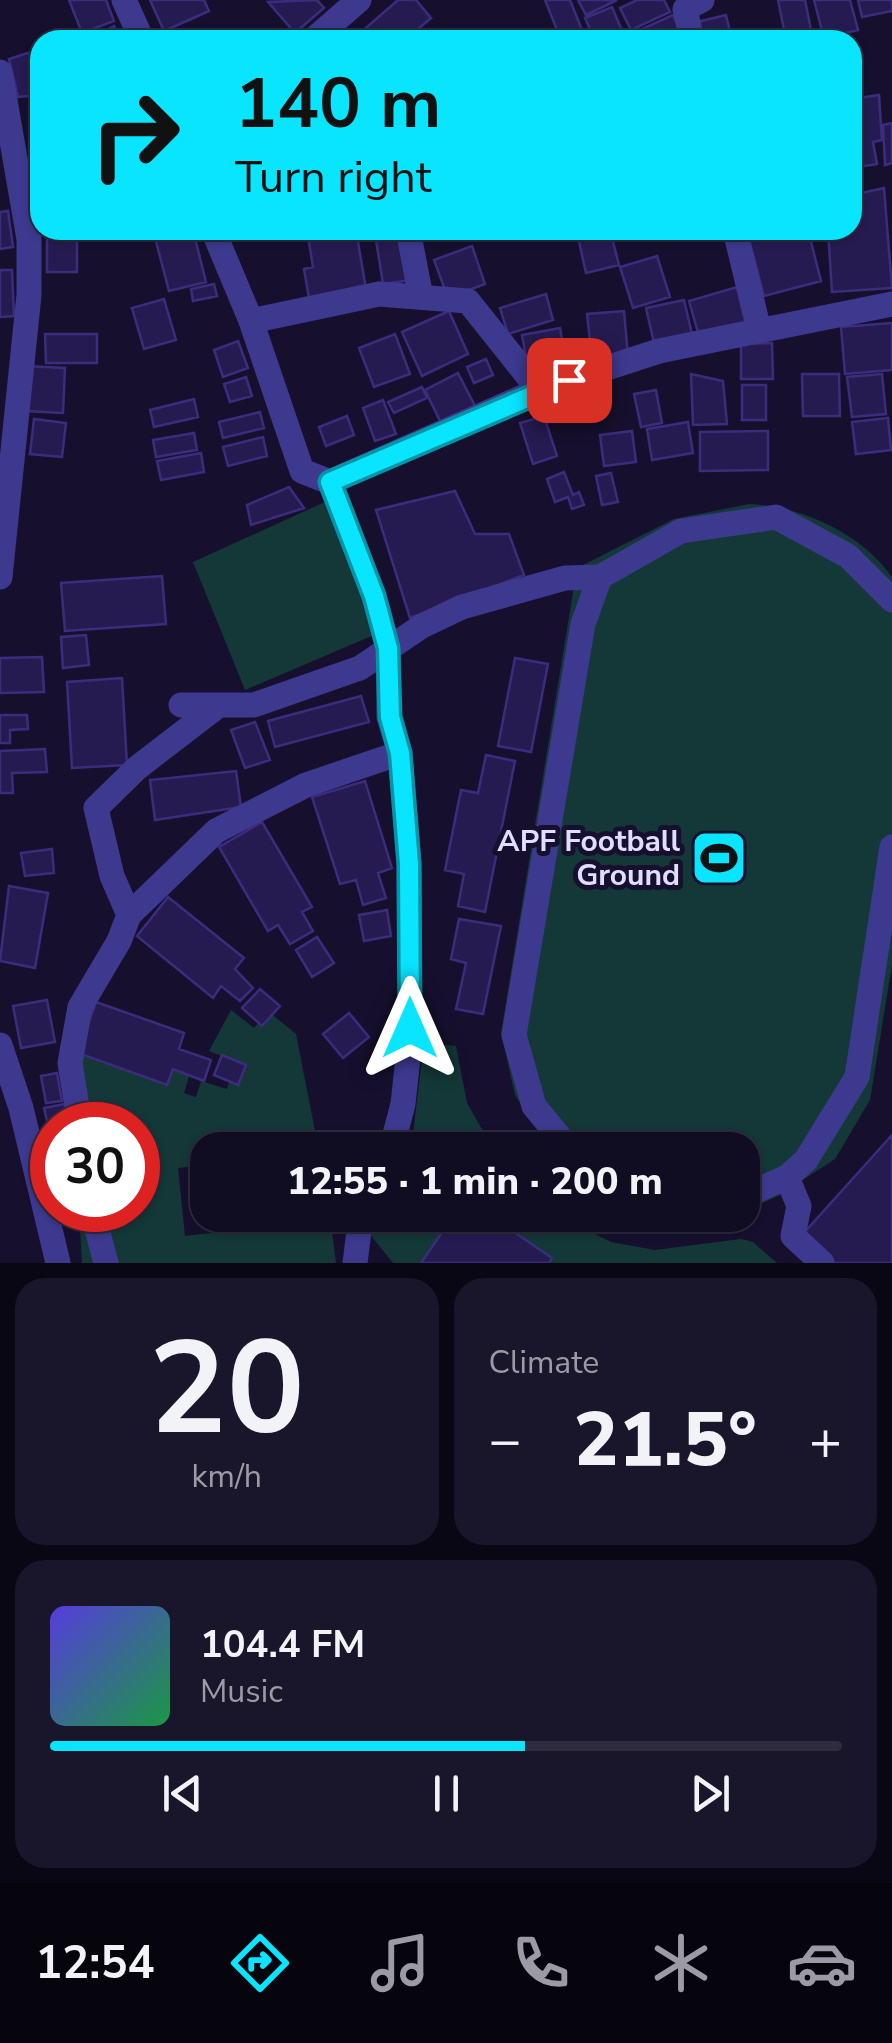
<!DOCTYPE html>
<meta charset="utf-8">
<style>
:root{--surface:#100c22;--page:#19152a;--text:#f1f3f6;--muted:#9c9ba5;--line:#302c40;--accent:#09e5ff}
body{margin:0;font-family:"Nunito Sans",sans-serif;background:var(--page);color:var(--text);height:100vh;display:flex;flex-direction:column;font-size:38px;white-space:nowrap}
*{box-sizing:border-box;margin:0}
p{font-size:32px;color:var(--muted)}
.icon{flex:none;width:55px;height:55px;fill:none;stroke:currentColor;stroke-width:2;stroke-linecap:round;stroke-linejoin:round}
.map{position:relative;height:1263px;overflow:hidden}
.side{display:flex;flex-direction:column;gap:15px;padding:15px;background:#090713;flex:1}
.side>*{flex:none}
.hud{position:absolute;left:30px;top:30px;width:832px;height:210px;border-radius:30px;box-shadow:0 2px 8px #0004,0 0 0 2px var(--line);background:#09e5ff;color:#111;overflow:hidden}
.speed{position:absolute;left:30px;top:1102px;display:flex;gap:20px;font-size:50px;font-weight:700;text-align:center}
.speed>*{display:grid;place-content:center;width:130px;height:130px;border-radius:50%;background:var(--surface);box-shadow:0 2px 8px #0004,0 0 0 2px var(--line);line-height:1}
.speed .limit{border:15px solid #d22;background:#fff;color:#111}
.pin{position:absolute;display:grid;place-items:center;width:85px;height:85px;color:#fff;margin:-42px;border-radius:20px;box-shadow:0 5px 15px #0006}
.me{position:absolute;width:110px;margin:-55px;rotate:0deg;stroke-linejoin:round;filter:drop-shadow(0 0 8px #0008)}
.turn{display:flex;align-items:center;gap:35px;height:210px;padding:0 40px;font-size:45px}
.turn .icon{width:130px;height:130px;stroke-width:2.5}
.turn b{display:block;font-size:70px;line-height:85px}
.big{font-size:75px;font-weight:800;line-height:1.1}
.side .tile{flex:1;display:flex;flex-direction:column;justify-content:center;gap:15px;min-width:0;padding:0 35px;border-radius:30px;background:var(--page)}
.side .dial{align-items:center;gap:0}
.dial b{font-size:130px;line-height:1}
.song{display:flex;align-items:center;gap:30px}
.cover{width:120px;height:120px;border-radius:15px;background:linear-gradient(135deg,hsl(250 70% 55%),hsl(140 70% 35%))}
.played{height:10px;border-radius:5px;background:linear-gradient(90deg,var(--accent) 60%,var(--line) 60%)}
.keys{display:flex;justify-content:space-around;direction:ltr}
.heat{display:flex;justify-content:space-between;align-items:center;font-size:55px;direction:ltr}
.side .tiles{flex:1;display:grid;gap:15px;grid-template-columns:1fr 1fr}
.tile:last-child{grid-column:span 2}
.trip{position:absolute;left:190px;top:1132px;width:570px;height:100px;border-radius:30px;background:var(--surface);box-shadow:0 2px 8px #0004,0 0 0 2px var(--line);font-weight:800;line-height:100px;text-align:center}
.tabs{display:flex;height:160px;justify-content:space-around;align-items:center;background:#06050e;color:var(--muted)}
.tabs .icon{width:70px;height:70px}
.tabs .selected{color:var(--accent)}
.tabs b{font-size:45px;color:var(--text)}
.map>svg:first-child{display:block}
.green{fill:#133837}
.building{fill:#261b50;stroke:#3c2c7d;stroke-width:2.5}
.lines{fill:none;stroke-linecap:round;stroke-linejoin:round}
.minor{stroke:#3d398f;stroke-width:25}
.route-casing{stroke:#0695a6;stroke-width:25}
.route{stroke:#09e5ff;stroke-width:18}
.labels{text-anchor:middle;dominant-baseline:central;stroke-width:10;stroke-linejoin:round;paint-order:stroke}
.poi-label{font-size:30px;font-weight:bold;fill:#e1ddff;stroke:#16102e;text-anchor:end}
</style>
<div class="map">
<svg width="892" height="1263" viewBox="0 0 892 1263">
<rect width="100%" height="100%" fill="#16102e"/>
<path class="green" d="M327,501L381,632L245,690L193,562Z
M749,504C801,506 861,533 892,577V965L870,1100L835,1159L780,1195L743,1212L742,1150H551L515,1095L501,1033L577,568L674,519Z
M231,1010L254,1028L268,1011L296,1034L318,1146L316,1150H208L207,1165L178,1168L185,1236L311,1221V1215H330L336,1263H82L79,1210H138V1125H75L66,1048L190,1073L184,1093L196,1097L201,1081L227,1089L235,1061L209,1051Z
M424,1043L456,1046L467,1103L494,1150H411Z
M377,1215H454L421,1263H393L369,1233Z
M489,1215H558L611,1242L655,1250L741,1239L753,1242L777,1263H549L552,1258Z"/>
<path class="building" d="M69,0H106L114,21L82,33Z
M150,0H204L209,11L164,31Z
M317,0L324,8L295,33L268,2Z
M398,0H416L431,18L405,40H352Z
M545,0H570L586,40H561Z
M578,0H617L586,15Z
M637,0H664L670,12L631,30L620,8Z
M778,0H805L813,40H786Z
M814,0H850L858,30L824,38Z
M858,0H892V11L862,17Z
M612,7L626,40H595L585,18Z
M673,15L684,40H647L642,29Z
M726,15L732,40H702L697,22Z
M114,26L121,40H87Z
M40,49V95L18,97L9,59Z
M879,95L882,140L873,142L877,164L852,168V99Z
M892,123V163L885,165L883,125Z
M884,188L892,288L832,292L828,230H852V195Z
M8,211L13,247L0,249V212Z
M170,230H193L206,282L169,291L154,234Z
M307,230H356L367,295L310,304L304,269L313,267Z
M405,230L425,278L383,284L375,234Z
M610,230L619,265L586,273L578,237Z
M788,230H808L821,281L764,296L749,240Z
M47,235H77V272H47Z
M472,246L485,284L448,298L434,260Z
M657,256L670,297L633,308L620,267Z
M0,270H12L14,316L0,317Z
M214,284L217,296L193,301L191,289Z
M737,287L747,323L699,336L689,301Z
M546,294L553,320L508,334L500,308Z
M164,299L176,340L144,349L132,308Z
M684,300L692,334L654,343L646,308Z
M449,311L468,354L422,376L402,332Z
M624,311L628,356L592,359L587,314Z
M892,323V370L845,374L841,327Z
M560,328L567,368L529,375L522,335Z
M45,334H97V363H46Z
M395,334L410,374L374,387L359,348Z
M238,341L248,368L223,377L214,350Z
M772,343L773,379H741V344Z
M486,359L493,375L474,383L467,367Z
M26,366L65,368L63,413L24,411Z
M458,373L475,406L441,423L425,390Z
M691,374L723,381L727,424L693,425Z
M802,374H839L840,416H803Z
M882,374L886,414L852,417L847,377Z
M246,377L252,396L230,402L224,384Z
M742,385H766V420H742Z
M422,387L427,398L394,413L388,402Z
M656,390L662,423L641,427L634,394Z
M194,399L198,417L154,427L150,410Z
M383,400L396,434L375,441L363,408Z
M260,412L264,428L223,438L219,422Z
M347,416L354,435L326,446L319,427Z
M544,416L557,456L533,464L520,423Z
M888,418L891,450L856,454L852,422Z
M34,419L66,423L62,457L30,454Z
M688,422L693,453L652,460L647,429Z
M632,431L636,462L604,466L600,435Z
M768,431V470L700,471V432Z
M194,433L197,450L156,457L153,440Z
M263,437L267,456L228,466L223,447Z
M201,453L204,472L161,480L157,461Z
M564,472L573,495L579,492L584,505L572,509L568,497L555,502L547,479Z
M611,473L618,502L602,505L596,476Z
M289,487L304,508L251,525L247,505Z
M455,491L475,534H509L524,575L410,618L376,510Z
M162,576L166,624L65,631L61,583Z
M86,635L89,665L63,668L61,637Z
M42,657L44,692L0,693V658Z
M515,658L548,664L531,752L498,746Z
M122,678L127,765L72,768L67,682Z
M361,696L369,722L275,747L268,721Z
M0,715H27L28,729L10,730V743H0Z
M255,722L270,760L245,768L231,730Z
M45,749L47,772L12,773L13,793H0V751Z
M486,755L515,761L485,912L458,906L464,874L445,870L461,790L478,793Z
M236,771L241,807L155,820L150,780Z
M365,781L392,868L378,873L386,898L363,905L356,880L340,884L312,797Z
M262,822L312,907L302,912L313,931L290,944L278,925L268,931L219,847Z
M52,849L54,873L25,876L21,853Z
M9,886L48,893L35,968L0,961Z
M168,897L244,958L235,969L253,988L240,1001L221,986L213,998L137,936Z
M387,910L391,936L364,941L359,915Z
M459,919L501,926L483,1014L456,1009L466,963L451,959Z
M317,937L334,963L312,977L296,950Z
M260,989L280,1006L262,1026L242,1008Z
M47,1000L55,1042L21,1048L13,1006Z
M96,1002L184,1033L179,1049L211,1060L204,1081L173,1069L167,1085L78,1053Z
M349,1013L369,1037L343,1058L323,1034Z
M222,1055L246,1065L238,1085L214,1075Z
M57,1073L62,1101L46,1103L41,1076Z
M65,1104L70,1125H52L50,1134L44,1108Z
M892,1135V1263H834L803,1234Z
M454,1215H489L552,1258L549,1263H421Z"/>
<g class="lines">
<path class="minor" d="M124,0L142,40
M313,40L359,0
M692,40L685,9L702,0
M0,72L29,239V295L0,577
M213,230L251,321L302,471L330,482L539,390
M408,230L421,297
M735,230L759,330
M251,321L379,294L468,301L539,390L659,351L892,304
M330,482L374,596L388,648L389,717L400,753L409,864L410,1039L403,1104L391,1150
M181,705H254L360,668L422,626L462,607L565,578L600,577
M129,915L112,876L96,808L137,768L215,708
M0,1045L21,1108L58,1263
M80,1125L70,1063L80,1007L119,941L129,915L216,831L306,785L400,753
M570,1150L534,1106L514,1035L583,624L600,577L681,531L776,517L848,556L892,600
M787,1177L806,1160L857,1077L892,847
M742,1197L787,1177L799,1206L793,1236L822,1263
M92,1210L106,1263
M355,1263L361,1215"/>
</g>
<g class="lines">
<g class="route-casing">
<path id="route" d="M410,1028L409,864L400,753L390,717L388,648L374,596L330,482L569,380"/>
</g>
<use href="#route" class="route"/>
</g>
<defs>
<g id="stadium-square" transform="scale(2.875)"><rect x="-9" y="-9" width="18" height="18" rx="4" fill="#09e5ff" stroke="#16102e"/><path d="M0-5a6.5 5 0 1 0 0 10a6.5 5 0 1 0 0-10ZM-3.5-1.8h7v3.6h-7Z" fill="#111"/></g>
</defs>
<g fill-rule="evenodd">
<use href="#stadium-square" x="719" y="858"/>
</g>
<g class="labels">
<g class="poi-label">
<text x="680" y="841">APF Football<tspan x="680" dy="34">Ground</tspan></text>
</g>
</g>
</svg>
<div class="speed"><div class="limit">30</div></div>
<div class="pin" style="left:569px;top:380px;background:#d93025"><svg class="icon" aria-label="arrive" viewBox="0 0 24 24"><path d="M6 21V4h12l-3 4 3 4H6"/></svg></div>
<svg class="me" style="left:410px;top:1028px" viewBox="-20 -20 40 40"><path d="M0-17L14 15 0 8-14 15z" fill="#09e5ff" stroke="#fff" stroke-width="4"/></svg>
<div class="trip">12:55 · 1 min · 200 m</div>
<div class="hud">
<div class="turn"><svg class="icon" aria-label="right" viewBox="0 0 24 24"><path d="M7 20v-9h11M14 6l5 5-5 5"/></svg><div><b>140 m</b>Turn right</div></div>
</div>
</div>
<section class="side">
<div class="tiles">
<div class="tile dial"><b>20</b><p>km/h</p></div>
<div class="tile"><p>Climate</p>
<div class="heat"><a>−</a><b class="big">21.5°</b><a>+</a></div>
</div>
<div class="tile">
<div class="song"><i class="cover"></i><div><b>104.4 FM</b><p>Music</p></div></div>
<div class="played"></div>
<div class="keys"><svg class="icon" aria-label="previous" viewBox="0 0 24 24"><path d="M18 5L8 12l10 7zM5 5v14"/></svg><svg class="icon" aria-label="pause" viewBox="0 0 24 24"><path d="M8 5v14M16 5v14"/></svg><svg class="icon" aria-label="next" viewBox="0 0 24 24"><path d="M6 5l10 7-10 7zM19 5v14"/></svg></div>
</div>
</div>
</section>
<nav class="tabs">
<b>12:54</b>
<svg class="icon selected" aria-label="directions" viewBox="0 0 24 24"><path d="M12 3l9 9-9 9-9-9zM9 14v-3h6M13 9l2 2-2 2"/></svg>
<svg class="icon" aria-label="music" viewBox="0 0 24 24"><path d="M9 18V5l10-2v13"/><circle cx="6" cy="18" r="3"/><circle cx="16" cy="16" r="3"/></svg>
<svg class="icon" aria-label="phone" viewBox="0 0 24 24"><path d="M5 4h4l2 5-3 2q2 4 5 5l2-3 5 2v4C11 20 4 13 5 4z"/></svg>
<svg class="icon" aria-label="climate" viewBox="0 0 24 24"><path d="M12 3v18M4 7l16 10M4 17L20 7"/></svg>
<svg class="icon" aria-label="car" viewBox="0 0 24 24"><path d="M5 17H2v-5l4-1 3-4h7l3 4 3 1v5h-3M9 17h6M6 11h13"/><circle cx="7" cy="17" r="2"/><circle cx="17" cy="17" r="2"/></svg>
</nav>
